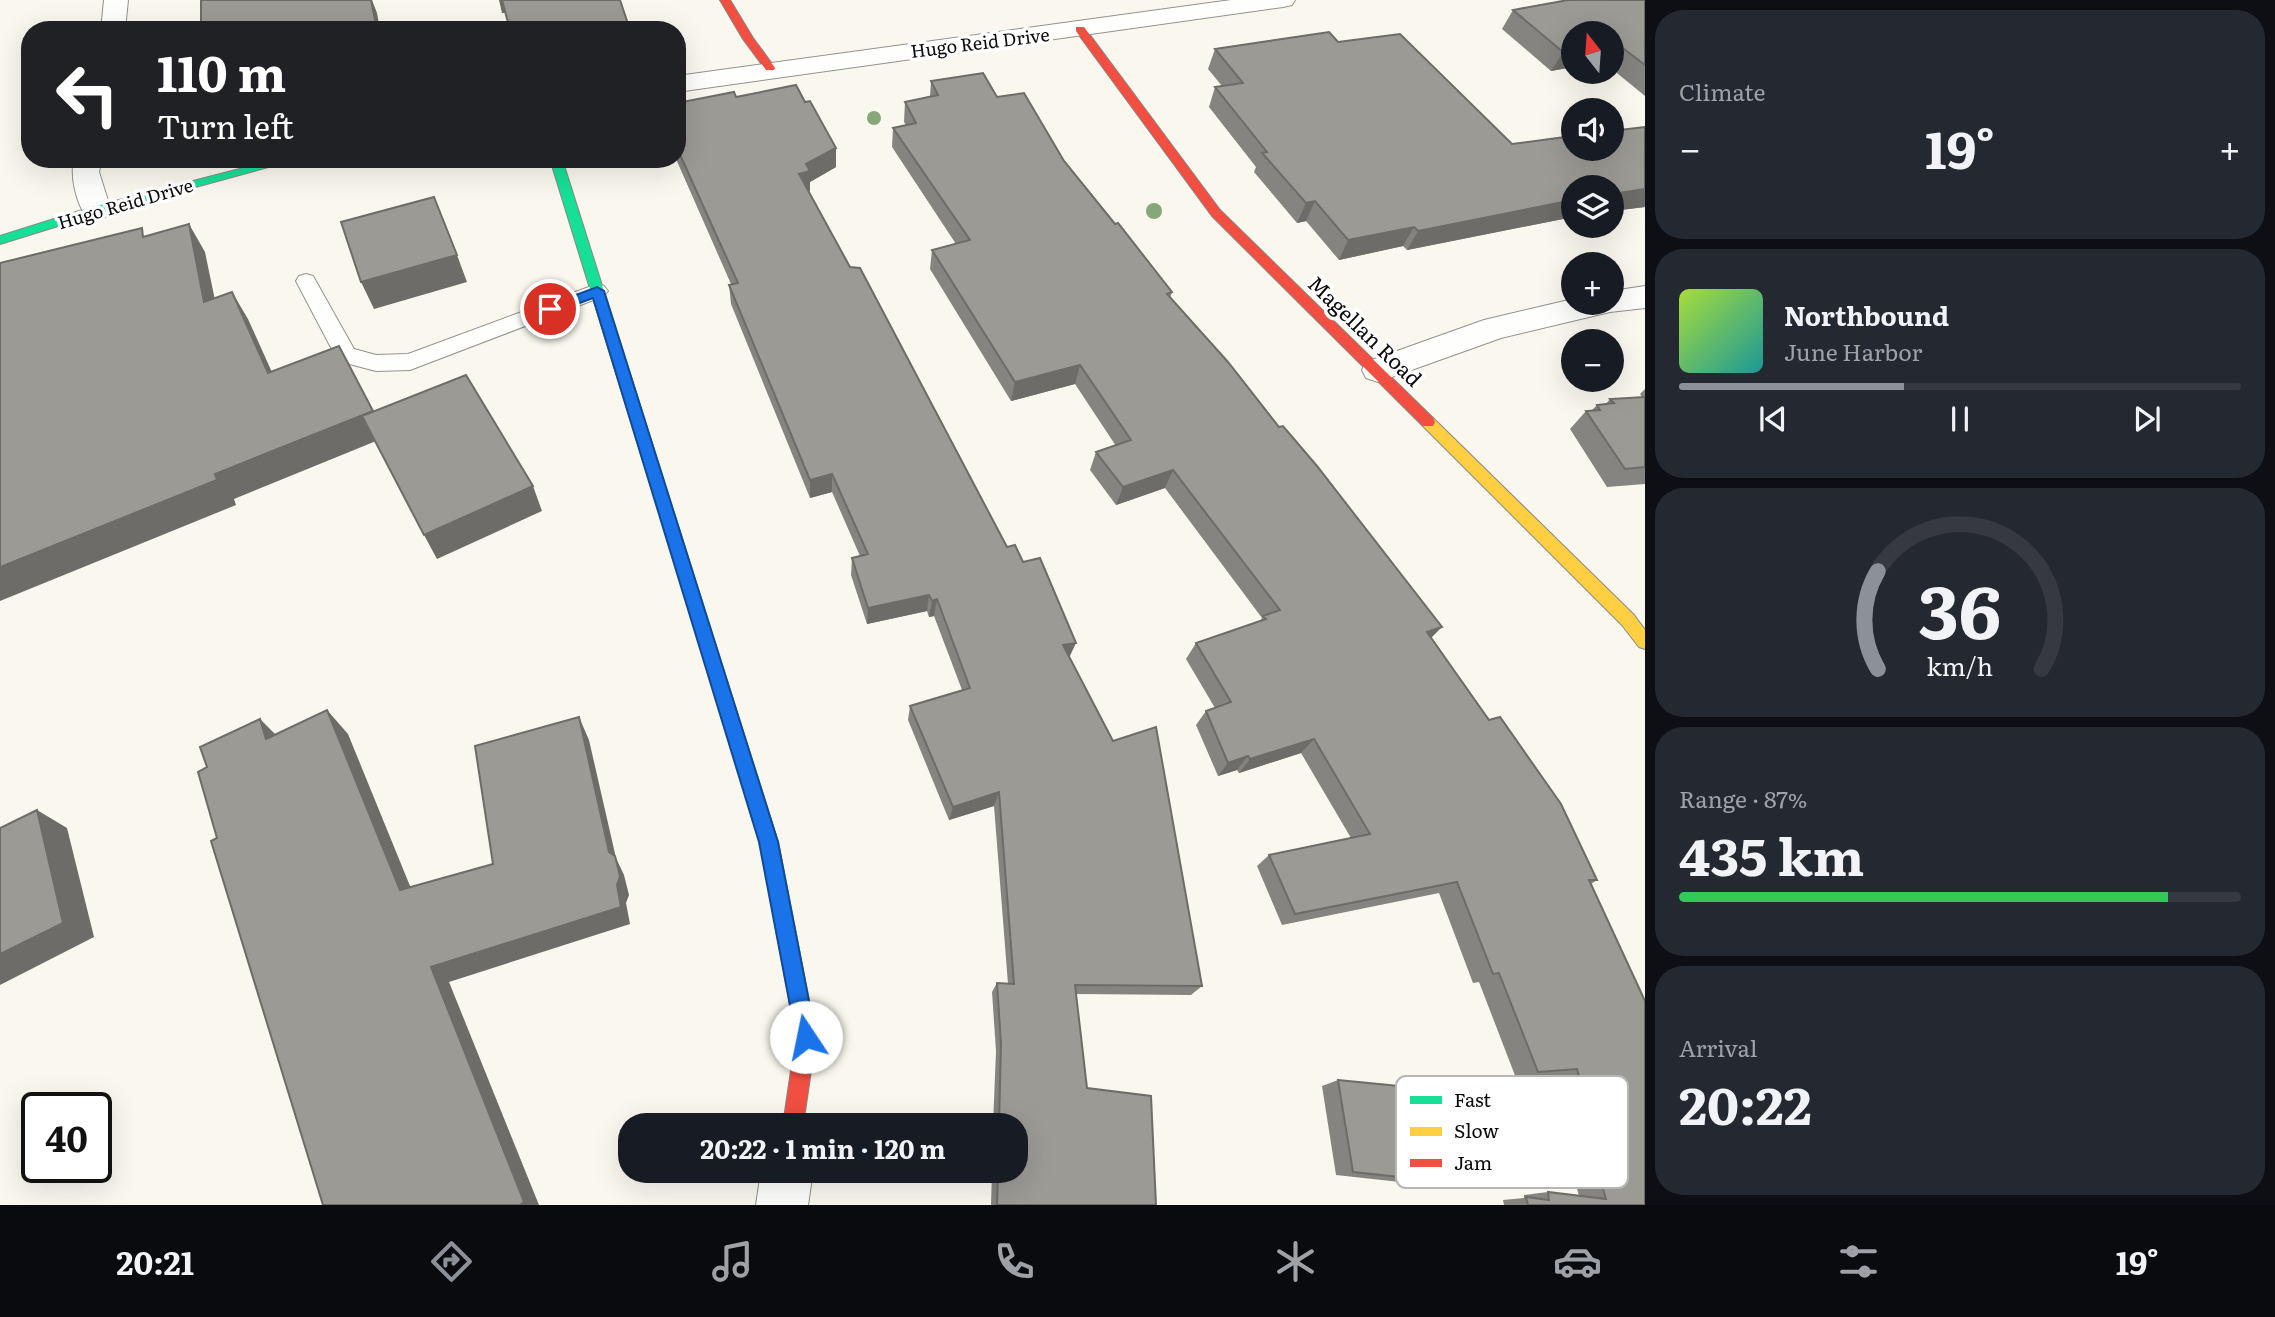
<!DOCTYPE html>
<meta charset="utf-8">
<style>
:root{--surface:#171b24;--page:#242831;--text:#f1f3f6;--muted:#9ea1a6;--line:#363941;--accent:#8c9099}
body{margin:0;font-family:Literata,serif;background:var(--page);color:var(--text);height:100vh;display:flex;flex-direction:column;font-size:26px;white-space:nowrap}
*{box-sizing:border-box;margin:0}
p{font-size:23px;color:var(--muted)}
.icon{flex:none;width:38px;height:38px;fill:none;stroke:currentColor;stroke-width:2;stroke-linecap:round;stroke-linejoin:round}
.map{position:relative;flex:1;overflow:hidden}
.side{display:flex;flex-direction:column;gap:10px;padding:10px;background:#0d0f14;width:630px}
.side>*{flex:none}
.banner{position:absolute;left:21px;top:21px;width:665px;height:147px;border-radius:28px;box-shadow:0 7px 28px #0002;background:#202124;color:#fff;overflow:hidden}
.needle{width:46px;rotate:343deg}
.controls{position:absolute;left:1561px;top:21px;display:grid;gap:14px}
.controls a{display:grid;place-items:center;width:63px;height:63px;border-radius:50%;background:var(--surface);box-shadow:0 7px 28px #0002;font-size:35px}
.speed{position:absolute;left:21px;top:1092px;display:flex;gap:14px;font-size:35px;font-weight:700;text-align:center}
.speed>*{display:grid;place-content:center;width:91px;height:91px;border-radius:50%;background:var(--surface);box-shadow:0 7px 28px #0002;line-height:1}
.speed .limit{border:4px solid #111;border-radius:10px;background:#fff;color:#111}
.pin{position:absolute;display:grid;place-items:center;width:60px;height:60px;color:#fff;margin:-30px;border:4px solid #fff;border-radius:50%;box-shadow:0 2px 7px #0007}
.me{position:absolute;width:77px;margin:-38px;rotate:349deg;stroke-linejoin:round;filter:drop-shadow(0 0 5px #0008)}
.turn{display:flex;align-items:center;gap:24px;height:147px;padding:0 21px;font-size:32px}
.turn .icon{width:91px;height:91px;stroke-width:2.5}
.turn b{display:block;font-size:49px;line-height:60px}
.big{font-size:52px;font-weight:700;line-height:1.1}
.side .card{flex:1;display:flex;flex-direction:column;justify-content:center;gap:10px;min-width:0;padding:0 24px;border-radius:28px;background:var(--page)}
.side .dial{align-items:center;gap:0}
.dial svg{height:182px;overflow:visible;fill:none;stroke:var(--line);stroke-width:7;stroke-linecap:round;text-anchor:middle}
.dial text{fill:var(--text);stroke:none}
.song{display:flex;align-items:center;gap:21px}
.cover{width:84px;height:84px;border-radius:10px;background:linear-gradient(135deg,hsl(80 70% 55%),hsl(180 70% 35%))}
.played{height:7px;border-radius:4px;background:linear-gradient(90deg,var(--accent) 40%,var(--line) 40%)}
.keys{display:flex;justify-content:space-around;direction:ltr}
.heat{display:flex;justify-content:space-between;align-items:center;font-size:38px;direction:ltr}
.charge{height:10px;border-radius:5px;background:linear-gradient(90deg,#34c759 87%,var(--line) 0)}
.trip{position:absolute;left:618px;top:1113px;width:410px;height:70px;border-radius:28px;background:var(--surface);box-shadow:0 7px 28px #0002;font-weight:700;line-height:70px;text-align:center}
.tab-bar{display:flex;height:112px;justify-content:space-around;align-items:center;background:#090b0e;color:var(--muted)}
.tab-bar .icon{width:49px;height:49px}
.tab-bar .current{color:var(--accent)}
.tab-bar b{font-size:32px;color:var(--text)}
main{display:flex;flex:1;min-height:0}
.map>svg:first-child{display:block}
.lines{fill:none;stroke-linecap:round;stroke-linejoin:round}
.lane-casing{stroke:#93928d;stroke-width:2}
.street-casing{stroke:#93928d;stroke-width:2}
.fast-casing{stroke:#898884;stroke-width:2}
.slow-casing{stroke:#898884;stroke-width:2}
.jam-casing{stroke:#898884;stroke-width:2}
.lane{fill:#fefefc;fill-rule:evenodd}
.street{fill:#fefefc;fill-rule:evenodd}
.fast{fill:#16e098;fill-rule:evenodd}
.slow{fill:#ffcf43;fill-rule:evenodd}
.jam{fill:#f24e42;fill-rule:evenodd}
.tree{fill:#86a878}
.wall{fill:#868480}
.shaded-wall{fill:#6d6c68}
.building{fill:#9c9a95;stroke:#6d6c68;stroke-width:2}
.route{fill:#1a73e8;stroke:#114b97;stroke-width:2}
.labels{text-anchor:middle;dominant-baseline:central;stroke-width:7;stroke-linejoin:round;paint-order:stroke}
.far-street-label{font-size:18px;fill:#0b0b0b;stroke:#fff}
.street-label{font-size:21px;fill:#0b0b0b;stroke:#fff}
.key{fill:#fff;stroke:#b6b6b6;stroke-width:2}
.key-label{font-size:19px;fill:#0b0b0b}
</style>
<main>
<div class="map">
<svg width="1645" height="1205" viewBox="0 0 1645 1205">
<rect width="100%" height="100%" fill="#faf8ee"/>
<g class="lines">
<g class="lane-casing">
<path id="lane" d="M306,274L313,276L354,349L376,355L408,354L597,284L604,286L608,291L604,296L410,370L376,371L338,361L296,281L299,276Z"/>
</g>
<g class="street-casing">
<path id="street" d="M104,0H128L125,30H101Z
M1231,0H1295L1292,5L1283,7L677,92V76Z
M74,159H102L99,172L111,210L106,217L96,219L86,217C76,201 70,177 74,159Z
M1645,286V308L1610,312L1501,338L1378,382L1366,378L1362,370L1366,362L1484,320L1573,299V303H1612V291Z
M761,1171H813L808,1205H756Z"/>
</g>
<g class="fast-casing">
<path id="fast" d="M278,159H298L100,213L0,244V236L92,207Z
M550,159H562L738,716L736,721L730,724L724,721L722,716Z"/>
</g>
<g class="slow-casing">
<path id="slow" d="M1428,417L1433,418L1634,615L1645,630V649L1639,647L1622,625L1423,426L1421,422L1423,418Z"/>
</g>
<g class="jam-casing">
<path id="jam" d="M720,0H730L753,38L775,68L774,70H766L743,39Z
M1076,27H1084L1220,210L1433,418L1435,422L1433,426H1423L1212,216L1076,31Z
M730,708L736,711L738,716L778,842L816,1037L803,1125H783L796,1037L760,842L722,716L724,711Z"/>
</g>
<use href="#lane" class="lane"/>
<use href="#street" class="street"/>
<use href="#fast" class="fast"/>
<use href="#slow" class="slow"/>
<use href="#jam" class="jam"/>
</g>
<g class="tree">
<circle cx="874" cy="118" r="7"/>
<circle cx="1154" cy="211" r="8"/>
</g>
<path class="wall" d="M1645,0V96L1612,69V33L1573,67L1551,71L1502,29L1513,10Z
M1329,32L1338,42L1400,34L1512,144L1573,136V149H1612V131L1645,127V207L1612,211V187H1573V217L1407,250L1403,246L1339,260L1306,221L1297,223L1254,172L1256,167L1209,107L1215,87L1222,86L1208,69L1215,49Z
M931,81L997,97L1064,161L1115,224L1172,292L1170,298L1432,638L1597,880L1591,884L1645,1205H1504L1503,1200L1524,1198V1195L1548,1192L1579,1196L1576,1185L1583,1184L1554,1076L1516,1078L1479,982L1473,983L1439,893L1282,925L1257,866L1269,855L1351,838L1301,753L1239,773L1237,770L1218,776L1196,725L1206,711L1215,708L1186,659L1196,643L1260,621L1262,618L1165,488L1116,505L1090,470L1096,452L1116,446L1075,384L1011,401L930,269L932,250L956,244L892,147L893,128L906,125L904,122L905,102L930,97Z
M736,97L836,167L810,182V191H809L850,267L1069,658L1202,986L1191,995L1076,994L1087,1088L1156,1205H991L992,1171H1015V1125H993L996,1051L992,992L997,983L1008,984L994,806L949,820L908,720L910,706L962,690L934,616L929,617L927,611L867,624L851,575L852,558L860,556L832,492L810,498L731,304L729,285L731,284L676,159H677V103Z
M1645,389V484L1607,487L1570,429L1586,411L1592,410L1597,405L1606,404L1610,399L1642,397L1640,394Z
M1338,1080L1447,1182L1427,1185L1336,1175L1322,1086Z"/>
<path class="shaded-wall" d="M371,0H372L377,13L380,30H377Z
M499,0H502L505,13H502Z
M1573,50V67L1551,71L1563,52Z
M836,148V167L810,182V191L800,193L799,174L806,164Z
M1645,189V207L1612,211V194Z
M1573,200V217L1407,250L1418,231Z
M1315,201L1306,221L1297,223L1306,203Z
M189,224L205,252L221,329L204,302Z
M1414,227L1403,246L1339,260L1348,240Z
M457,255L467,282L374,309L361,282Z
M232,292L248,319L284,399L268,373Z
M1080,365L1075,384L1011,401L1015,382Z
M373,411L386,437L234,499L236,505L0,601V567L215,474Z
M1173,470L1165,488L1116,505L1123,487Z
M832,474V492L810,498V480Z
M533,486L542,511L437,559L424,535Z
M929,595L927,611L867,624L868,608Z
M937,599L934,616L929,617L932,601Z
M1442,627L1427,642V632Z
M1076,643L1069,658L1063,645Z
M327,710L348,734L419,908L400,890Z
M579,717L589,740L616,858L624,875L629,895L626,903L630,924L449,982L539,1205H520L431,967L617,885Z
M260,719L284,743L266,739Z
M1314,739L1301,753L1239,773L1250,759Z
M1248,756L1237,770L1218,776L1228,763Z
M999,792L994,806L949,820L953,807Z
M37,810L67,828L94,937L0,985V954Z"/>
<path class="building" d="M201,0H371L377,30H201Z
M502,0H620L630,30H510Z
M1568,0H1645V65L1616,43H1612V33H1573V50L1563,52L1513,10Z
M1329,32L1338,42L1400,34L1512,144L1573,136V149H1612V131L1645,127V189L1612,194V187H1573V200L1418,231L1414,227L1348,240L1315,201L1306,203L1262,153L1267,152L1215,87L1243,83L1215,49Z
M983,73L997,97L1024,93L1064,161L1115,224L1118,223L1172,292L1167,294L1228,362L1279,427L1283,426L1317,466L1442,627L1427,632L1489,720L1500,717L1561,804L1597,880H1589L1645,1001V1205H1528L1526,1197L1549,1200L1548,1192L1606,1199L1601,1182H1609L1577,1069L1538,1072L1499,973L1493,974L1457,882L1295,914L1269,855L1370,834L1314,739L1250,759L1248,756L1228,763L1206,711L1231,702L1196,643L1266,619L1263,616L1280,610L1173,470L1123,487L1096,452L1131,440L1080,365L1015,382L932,250L970,240L893,128L916,123L905,102L938,95L931,81Z
M796,85L805,102L810,101L836,148L806,164L810,171L799,174L850,267L860,268L1007,547L1015,545L1023,562L1040,558L1076,643L1063,645L1113,741L1156,727L1202,986L1075,985L1087,1088L1151,1096L1156,1205H997L998,1171H1015V1125H999L1001,1044L997,983L1014,984L999,792L953,807L910,706L970,688L937,599L932,601L929,595L868,608L852,558L868,554L832,474L810,480L729,285L738,283L677,148V126L682,125L677,115V103L734,92L736,97Z
M434,197L457,255L361,282L341,222Z
M189,224L204,302L232,292L268,373L339,346L373,411L215,474L217,480L0,567V263L142,228L143,237Z
M466,375L533,486L424,535L362,416Z
M1645,397V467L1625,469L1586,411L1600,410L1597,405L1614,403L1610,399Z
M327,710L400,890L493,864L475,746L579,717L609,852L615,856L620,876L617,885L621,907L431,967L524,1202L520,1205H323L211,841L217,838L198,772L207,767L200,747L260,719L266,739Z
M37,810L63,923L0,954V828Z
M1338,1080L1429,1089L1447,1182L1353,1172Z"/>
<path class="route" d="M597,287L604,291L778,842L816,1037L813,1045L806,1048L799,1045L796,1037L759,842L593,298L550,314L544,309L546,306Z"/>
<g class="labels">
<g class="far-street-label">
<text transform="translate(980 42) rotate(-7)">Hugo Reid Drive</text>
<text transform="translate(125 203) rotate(-16)">Hugo Reid Drive</text>
</g>
<g class="street-label">
<text transform="translate(1366 330) rotate(44)">Magellan Road</text>
</g>
</g>
<rect x="1396" y="1076" width="232" height="112" rx="10" class="key"/>
<rect x="1410" y="1096" width="32" height="8" fill="#16e098"/>
<rect x="1410" y="1127" width="32" height="9" fill="#ffcf43"/>
<rect x="1410" y="1159" width="32" height="8" fill="#f24e42"/>
<g class="key-label">
<text x="1454" y="1107">Fast</text>
<text x="1454" y="1138">Slow</text>
<text x="1454" y="1170">Jam</text>
</g>
</svg>
<div class="controls">
<a><svg class="needle" viewBox="-14 -14 28 28"><path d="M0-13l5 13h-10z" fill="#e53935"/><path d="M0 13l5-13h-10z" fill="#9ea1a6"/></svg></a>
<a><svg class="icon" aria-label="sound" viewBox="0 0 24 24"><path d="M4 9h4l5-4v14l-5-4H4zM17 9q2 3 0 6"/></svg></a>
<a><svg class="icon" aria-label="layers" viewBox="0 0 24 24"><path d="M12 4l9 5-9 5-9-5zM3 14l9 5 9-5"/></svg></a>
<a>+</a>
<a>−</a>
</div>
<div class="speed"><div class="limit">40</div></div>
<div class="pin" style="left:550px;top:309px;background:#d93025"><svg class="icon" aria-label="arrive" viewBox="0 0 24 24"><path d="M6 21V4h12l-3 4 3 4H6"/></svg></div>
<svg class="me" style="left:806px;top:1037px" viewBox="-20 -20 40 40"><circle r="19" fill="#fff"/><path d="M0-13L10 11 0 6-10 11z" fill="#1a73e8"/></svg>
<div class="trip">20:22 · 1 min · 120 m</div>
<div class="banner">
<div class="turn"><svg class="icon" aria-label="left" viewBox="0 0 24 24"><path d="M17 20v-9H6M10 6l-5 5 5 5"/></svg><div><b>110 m</b>Turn left</div></div>
</div>
</div>
<section class="side">
<div class="card"><p>Climate</p>
<div class="heat"><a>−</a><b class="big">19°</b><a>+</a></div>
</div>
<div class="card">
<div class="song"><i class="cover"></i><div><b>Northbound</b><p>June Harbor</p></div></div>
<div class="played"></div>
<div class="keys"><svg class="icon" aria-label="previous" viewBox="0 0 24 24"><path d="M18 5L8 12l10 7zM5 5v14"/></svg><svg class="icon" aria-label="pause" viewBox="0 0 24 24"><path d="M8 5v14M16 5v14"/></svg><svg class="icon" aria-label="next" viewBox="0 0 24 24"><path d="M6 5l10 7-10 7zM19 5v14"/></svg></div>
</div>
<div class="card dial"><svg viewBox="0 0 100 80">
<path d="M14 69A42 42 0 1 1 86 69"/>
<path d="M14 69A42 42 0 0 1 14 26" stroke="#8c9099"/>
<text x="50" y="56" font-size="32" font-weight="700">36</text>
<text x="50" y="72" font-size="11">km/h</text>
</svg></div>
<div class="card"><p>Range · 87%</p><b class="big">435 km</b><div class="charge"></div></div>
<div class="card"><p>Arrival</p><b class="big">20:22</b></div>
</section>
</main>
<nav class="tab-bar">
<b>20:21</b>
<svg class="icon current" aria-label="directions" viewBox="0 0 24 24"><path d="M12 3l9 9-9 9-9-9zM9 14v-3h6M13 9l2 2-2 2"/></svg>
<svg class="icon" aria-label="music" viewBox="0 0 24 24"><path d="M9 18V5l10-2v13"/><circle cx="6" cy="18" r="3"/><circle cx="16" cy="16" r="3"/></svg>
<svg class="icon" aria-label="phone" viewBox="0 0 24 24"><path d="M5 4h4l2 5-3 2q2 4 5 5l2-3 5 2v4C11 20 4 13 5 4z"/></svg>
<svg class="icon" aria-label="climate" viewBox="0 0 24 24"><path d="M12 3v18M4 7l16 10M4 17L20 7"/></svg>
<svg class="icon" aria-label="car" viewBox="0 0 24 24"><path d="M5 17H2v-5l4-1 3-4h7l3 4 3 1v5h-3M9 17h6M6 11h13"/><circle cx="7" cy="17" r="2"/><circle cx="17" cy="17" r="2"/></svg>
<svg class="icon" aria-label="filters" viewBox="0 0 24 24"><path d="M4 7h16M4 17h16"/><circle cx="9" cy="7" r="2"/><circle cx="15" cy="17" r="2"/></svg>
<b>19°</b>
</nav>
